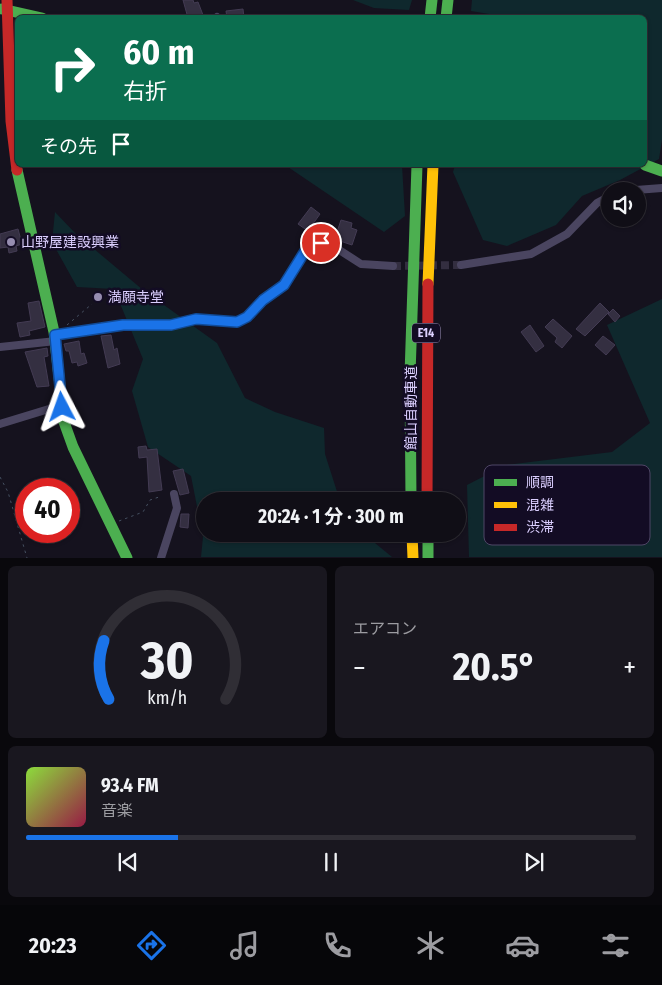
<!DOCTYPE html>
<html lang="ja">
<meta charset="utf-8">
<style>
:root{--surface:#100e16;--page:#19171f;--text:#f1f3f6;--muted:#9c9ca1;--line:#302e35;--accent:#1a73e8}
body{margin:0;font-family:"Fira Sans Condensed","Noto Sans JP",sans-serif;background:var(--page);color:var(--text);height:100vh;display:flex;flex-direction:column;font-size:19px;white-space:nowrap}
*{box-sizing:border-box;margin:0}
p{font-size:16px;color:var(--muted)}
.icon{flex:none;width:28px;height:28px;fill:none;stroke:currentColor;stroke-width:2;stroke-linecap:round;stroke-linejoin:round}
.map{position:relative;height:558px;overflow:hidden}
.sheet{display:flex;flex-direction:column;gap:8px;padding:8px;background:#09080c;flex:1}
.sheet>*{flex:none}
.guide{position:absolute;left:15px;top:15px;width:632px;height:152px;border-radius:8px;box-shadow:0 1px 4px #0004,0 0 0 1px var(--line);background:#0b6e4f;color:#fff;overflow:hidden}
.tools{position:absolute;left:601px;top:182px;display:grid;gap:10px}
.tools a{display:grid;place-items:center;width:45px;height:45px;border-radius:50%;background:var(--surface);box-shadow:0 1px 4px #0004,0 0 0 1px var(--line);font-size:25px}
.speed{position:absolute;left:15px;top:478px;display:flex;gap:10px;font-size:25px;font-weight:700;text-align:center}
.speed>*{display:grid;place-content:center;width:65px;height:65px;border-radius:50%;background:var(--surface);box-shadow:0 1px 4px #0004,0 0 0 1px var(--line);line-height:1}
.speed .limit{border:8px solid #d22;background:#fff;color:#111}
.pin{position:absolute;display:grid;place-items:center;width:42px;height:42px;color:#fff;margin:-21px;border:2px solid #fff;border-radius:50%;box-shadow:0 1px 5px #0007}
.me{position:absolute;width:55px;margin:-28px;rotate:356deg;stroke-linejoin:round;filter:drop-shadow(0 0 4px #0008)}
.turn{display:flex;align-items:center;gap:18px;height:105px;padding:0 25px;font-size:22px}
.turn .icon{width:65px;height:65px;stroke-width:2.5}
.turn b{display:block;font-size:35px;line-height:42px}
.then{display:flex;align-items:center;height:48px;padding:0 25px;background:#0003;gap:10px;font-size:19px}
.big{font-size:38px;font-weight:700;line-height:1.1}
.sheet .card{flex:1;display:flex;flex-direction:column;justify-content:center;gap:8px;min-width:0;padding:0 18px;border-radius:8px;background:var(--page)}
.sheet .dial{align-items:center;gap:0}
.dial svg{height:130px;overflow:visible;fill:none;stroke:var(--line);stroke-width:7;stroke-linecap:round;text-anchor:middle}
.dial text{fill:var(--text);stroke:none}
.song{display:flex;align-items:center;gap:15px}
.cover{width:60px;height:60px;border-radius:8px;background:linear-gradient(135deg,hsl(90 70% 55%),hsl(340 70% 35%))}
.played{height:5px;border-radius:2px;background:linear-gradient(90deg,var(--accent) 25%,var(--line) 25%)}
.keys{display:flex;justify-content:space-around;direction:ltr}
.heat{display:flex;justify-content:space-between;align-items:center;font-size:28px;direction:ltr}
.sheet .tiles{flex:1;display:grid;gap:8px;grid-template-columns:1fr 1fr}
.card:last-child{grid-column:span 2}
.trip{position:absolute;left:196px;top:492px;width:270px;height:50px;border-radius:25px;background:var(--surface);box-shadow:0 1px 4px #0004,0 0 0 1px var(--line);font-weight:700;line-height:50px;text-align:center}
.tabs{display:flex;height:80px;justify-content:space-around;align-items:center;background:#060609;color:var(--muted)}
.tabs .icon{width:35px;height:35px}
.tabs .current{color:var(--accent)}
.tabs b{font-size:22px;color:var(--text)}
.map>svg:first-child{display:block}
.green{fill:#0f282d}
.building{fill:#342f41;stroke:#433b53}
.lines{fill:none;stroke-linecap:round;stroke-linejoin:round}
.street-tunnel{stroke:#332e40;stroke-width:8;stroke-dasharray:8 4;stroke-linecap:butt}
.path{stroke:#455061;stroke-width:1;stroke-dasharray:2.5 4;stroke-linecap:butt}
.street{stroke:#4a4560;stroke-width:8}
.fast{stroke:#4caf50;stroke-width:11}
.slow{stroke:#ffc107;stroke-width:11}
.jam{stroke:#c62828;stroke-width:11}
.route-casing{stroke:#114b97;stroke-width:12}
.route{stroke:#1a73e8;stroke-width:9}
.poi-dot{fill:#968db0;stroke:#130c24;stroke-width:2}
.labels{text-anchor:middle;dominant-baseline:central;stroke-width:5;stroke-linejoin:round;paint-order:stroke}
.shield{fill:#130c24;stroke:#9f94bd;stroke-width:1}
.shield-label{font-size:12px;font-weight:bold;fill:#dbcfff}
.poi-label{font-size:14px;fill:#dbcfff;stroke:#130c24;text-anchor:start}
.street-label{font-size:14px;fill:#dbcfff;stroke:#130c24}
.key{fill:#130c24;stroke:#4f4666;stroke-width:1}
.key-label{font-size:14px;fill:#dbcfff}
</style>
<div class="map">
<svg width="662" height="558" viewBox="0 0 662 558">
<rect width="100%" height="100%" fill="#15121e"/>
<path class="green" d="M353,0H412L409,10L374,8Z
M472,0H662V140L659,159L620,180L582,196L556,225L507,246L483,240L453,172L455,165H645V18L507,17L471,11Z
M285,165H402L405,216L384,232Z
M55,212L75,233L143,290L217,343L245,398L275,412L324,428L325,454L340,501H205V534H364L392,557H201L203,537L191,476L148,447L132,391L143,359L114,289L77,287L52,242Z
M662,299V557H469L467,485L506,465L612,452L650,423L607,325Z"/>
<path class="building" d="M183,0H193L194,3L198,2L203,15L188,18Z
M243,9L244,18H227L226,11Z
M311,207L320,214L308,231L298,224Z
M341,220L352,223L351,228L357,230L352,245L331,238L333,231L337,232Z
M18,229L22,244L16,246L17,251L9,253L8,247L0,248V234Z
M39,301L45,327L29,331L30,335L20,337L17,323L31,321L28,303Z
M600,303L609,312L585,336L576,329Z
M613,309L620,316L615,322L608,314Z
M553,319L572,336L562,348L555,342L557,338L545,327Z
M530,325L544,346L536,352L521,332Z
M111,335L114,350L117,348L120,364L108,368L101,336Z
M603,336L615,345L606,355L595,345Z
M79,341L81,354L84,353L87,363L78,366L77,362L72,363L69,351H66L64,344Z
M47,348L48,356L44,357L49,386L37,387L25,352Z
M146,446L147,450L157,449L162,490L149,492L147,457L139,458L138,447Z
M183,469L189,493L180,495L173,471Z
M181,514H189L188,528L180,527Z"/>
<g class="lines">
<path class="street-tunnel" d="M393,266L461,265"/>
<path class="path" d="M67,325L92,304
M0,477L8,492L27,558
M119,521L143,512L150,500L159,497"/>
<path class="street" d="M217,17L218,18
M623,191L662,188
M461,265L531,254L567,234L597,203L610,196
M55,335L123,325H171L196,319L237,322L243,320L273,291L284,285L307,248L315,245L330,244L361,264L393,266
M0,347L56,341
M0,424L62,405
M161,558L177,508L174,494"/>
<path class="fast" d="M2,9L42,18
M430,18L432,0
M446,18L448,0
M645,165L662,171
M17,170L54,332L64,422L73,447L127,558
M411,501L410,375L417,165
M428,534V558"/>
<path class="slow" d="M428,284L433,165
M412,534L413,558"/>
<path class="jam" d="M7,0L11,121L17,170
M427,501L428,284"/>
</g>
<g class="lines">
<g class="route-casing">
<path id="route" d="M62,407L55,335L123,325H171L196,319L237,322L247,317L263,300L284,285L307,248L321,243"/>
</g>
<use href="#route" class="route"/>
</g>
<g class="poi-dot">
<circle cx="11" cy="242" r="5"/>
<circle cx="98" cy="297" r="5"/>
</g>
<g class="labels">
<rect class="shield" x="412" y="323.5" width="28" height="19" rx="4"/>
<g class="shield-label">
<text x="426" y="333">E14</text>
</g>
<g class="poi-label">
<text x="21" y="242">山野屋建設興業</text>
<text x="108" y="297">満願寺堂</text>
</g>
<g class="street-label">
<text transform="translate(411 408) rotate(-90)">館山自動車道</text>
</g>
</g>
<rect x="484" y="465" width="166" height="80" rx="8" class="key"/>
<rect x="494" y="479" width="23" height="7" fill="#4caf50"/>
<rect x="494" y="502" width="23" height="6" fill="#ffc107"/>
<rect x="494" y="524" width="23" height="7" fill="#c62828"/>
<g class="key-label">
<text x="526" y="487">順調</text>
<text x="526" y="510">混雑</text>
<text x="526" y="532">渋滞</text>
</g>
</svg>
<div class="tools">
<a><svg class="icon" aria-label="sound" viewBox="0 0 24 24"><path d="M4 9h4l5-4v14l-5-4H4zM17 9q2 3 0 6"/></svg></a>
</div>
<div class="speed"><div class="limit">40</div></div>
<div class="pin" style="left:321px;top:243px;background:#d93025"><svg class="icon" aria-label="arrive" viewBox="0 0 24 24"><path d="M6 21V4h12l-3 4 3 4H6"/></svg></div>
<svg class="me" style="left:62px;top:407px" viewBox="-20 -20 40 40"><path d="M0-17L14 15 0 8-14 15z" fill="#1a73e8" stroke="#fff" stroke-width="4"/></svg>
<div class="trip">20:24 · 1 分 · 300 m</div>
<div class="guide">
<div class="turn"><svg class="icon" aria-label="right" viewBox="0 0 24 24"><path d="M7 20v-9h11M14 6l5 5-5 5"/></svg><div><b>60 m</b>右折</div></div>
<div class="then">その先<svg class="icon" aria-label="arrive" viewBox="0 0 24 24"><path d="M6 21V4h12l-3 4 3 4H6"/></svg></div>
</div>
</div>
<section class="sheet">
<div class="tiles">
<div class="card dial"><svg viewBox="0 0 100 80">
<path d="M14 69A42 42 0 1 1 86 69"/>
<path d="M14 69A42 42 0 0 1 11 33" stroke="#1a73e8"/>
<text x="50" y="56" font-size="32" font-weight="700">30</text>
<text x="50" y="72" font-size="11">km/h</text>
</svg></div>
<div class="card"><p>エアコン</p>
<div class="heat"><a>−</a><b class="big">20.5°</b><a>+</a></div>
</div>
<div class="card">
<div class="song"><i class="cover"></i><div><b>93.4 FM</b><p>音楽</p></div></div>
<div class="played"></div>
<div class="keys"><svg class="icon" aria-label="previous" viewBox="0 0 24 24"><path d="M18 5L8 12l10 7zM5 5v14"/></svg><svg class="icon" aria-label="pause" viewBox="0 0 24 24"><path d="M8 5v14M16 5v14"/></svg><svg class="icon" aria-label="next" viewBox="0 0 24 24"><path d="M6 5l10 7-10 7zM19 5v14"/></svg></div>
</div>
</div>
</section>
<nav class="tabs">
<b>20:23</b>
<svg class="icon current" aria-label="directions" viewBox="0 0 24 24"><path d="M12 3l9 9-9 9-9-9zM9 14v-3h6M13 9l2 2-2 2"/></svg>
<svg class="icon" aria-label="music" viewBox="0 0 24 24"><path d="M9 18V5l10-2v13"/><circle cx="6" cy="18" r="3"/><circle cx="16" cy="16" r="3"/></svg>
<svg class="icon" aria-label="phone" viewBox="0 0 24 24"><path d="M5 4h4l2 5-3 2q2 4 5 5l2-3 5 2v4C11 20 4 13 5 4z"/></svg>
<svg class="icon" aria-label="climate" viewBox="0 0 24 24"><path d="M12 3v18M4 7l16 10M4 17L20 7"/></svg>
<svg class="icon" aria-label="car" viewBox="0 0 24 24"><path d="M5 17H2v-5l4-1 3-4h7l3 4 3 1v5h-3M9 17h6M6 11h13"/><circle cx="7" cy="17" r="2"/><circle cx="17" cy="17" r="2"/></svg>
<svg class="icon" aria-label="filters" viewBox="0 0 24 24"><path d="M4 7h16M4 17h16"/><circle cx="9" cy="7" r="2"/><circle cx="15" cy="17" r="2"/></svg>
</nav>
